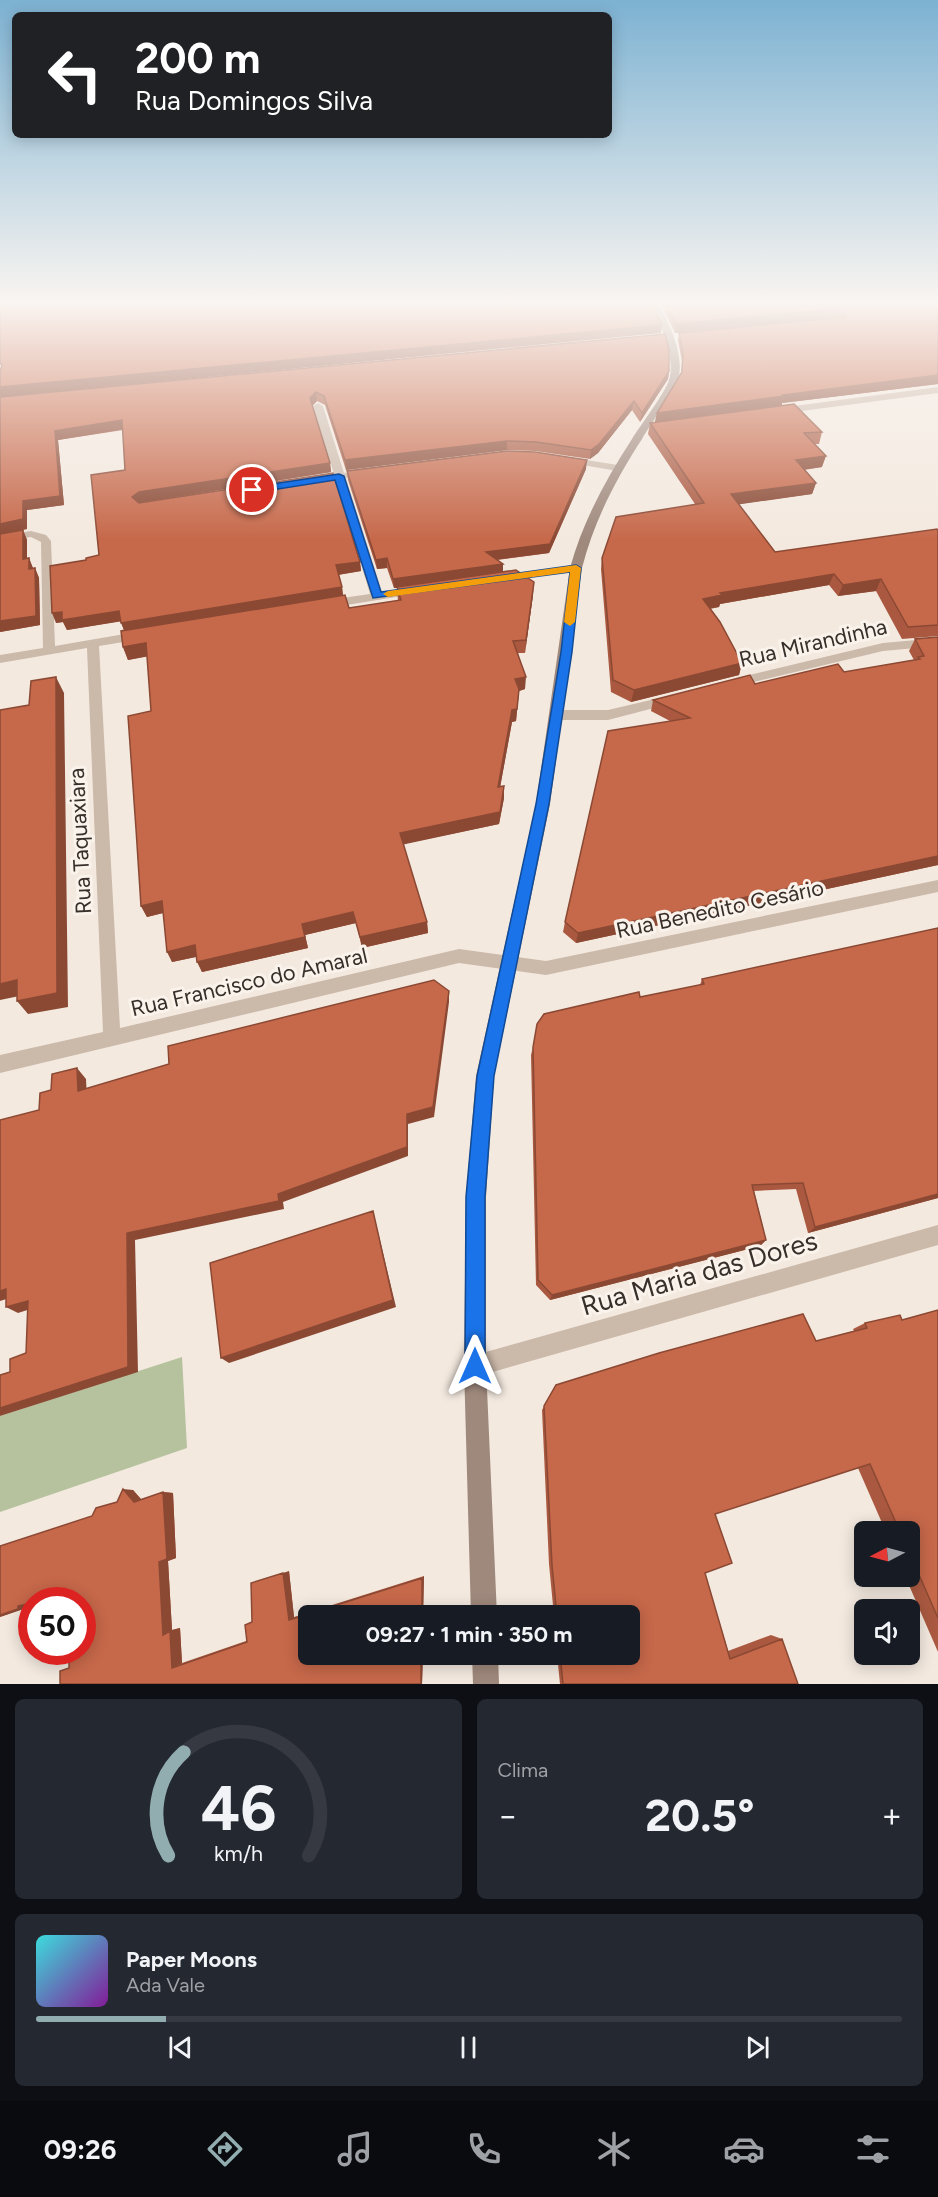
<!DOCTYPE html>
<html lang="pt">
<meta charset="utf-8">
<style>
:root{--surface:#171b24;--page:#242831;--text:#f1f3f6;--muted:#9ea1a6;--line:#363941;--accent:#92adb0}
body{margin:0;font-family:Figtree,sans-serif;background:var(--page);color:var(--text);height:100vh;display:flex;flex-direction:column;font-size:22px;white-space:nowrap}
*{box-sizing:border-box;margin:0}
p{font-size:20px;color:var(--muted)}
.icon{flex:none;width:33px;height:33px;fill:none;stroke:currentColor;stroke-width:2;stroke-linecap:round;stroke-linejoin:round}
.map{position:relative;height:1684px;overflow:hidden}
.drawer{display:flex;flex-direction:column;gap:15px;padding:15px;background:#0d0f14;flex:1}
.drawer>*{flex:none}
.hud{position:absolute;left:12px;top:12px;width:600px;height:126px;border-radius:9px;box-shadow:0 3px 15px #0003;background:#202124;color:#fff;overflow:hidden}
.needle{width:39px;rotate:264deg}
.tools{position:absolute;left:854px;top:1521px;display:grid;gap:12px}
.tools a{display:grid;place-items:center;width:66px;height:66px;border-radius:9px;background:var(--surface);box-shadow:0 3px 15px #0003;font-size:30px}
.speed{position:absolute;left:18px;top:1587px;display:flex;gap:12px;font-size:30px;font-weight:700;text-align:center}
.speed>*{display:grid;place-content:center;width:78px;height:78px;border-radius:50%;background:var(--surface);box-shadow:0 3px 15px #0003;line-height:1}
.speed .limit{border:9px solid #d22;background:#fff;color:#111}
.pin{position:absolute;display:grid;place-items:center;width:51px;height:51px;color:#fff;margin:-26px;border:3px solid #fff;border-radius:50%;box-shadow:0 2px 6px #0007}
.me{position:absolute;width:66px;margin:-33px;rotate:0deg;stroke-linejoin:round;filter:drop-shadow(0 0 4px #0008)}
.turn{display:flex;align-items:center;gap:21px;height:126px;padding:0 24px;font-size:27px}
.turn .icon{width:78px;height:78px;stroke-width:2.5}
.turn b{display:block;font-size:42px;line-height:51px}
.big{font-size:45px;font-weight:700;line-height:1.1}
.drawer .tile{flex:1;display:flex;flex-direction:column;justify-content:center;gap:9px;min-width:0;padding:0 21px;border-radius:9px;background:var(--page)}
.drawer .dial{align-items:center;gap:0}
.dial svg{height:156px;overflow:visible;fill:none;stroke:var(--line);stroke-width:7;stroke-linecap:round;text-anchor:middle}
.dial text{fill:var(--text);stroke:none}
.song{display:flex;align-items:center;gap:18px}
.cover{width:72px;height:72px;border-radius:9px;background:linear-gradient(135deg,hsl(180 70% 55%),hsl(290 70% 35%))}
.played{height:6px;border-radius:3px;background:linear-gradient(90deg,var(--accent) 15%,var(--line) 15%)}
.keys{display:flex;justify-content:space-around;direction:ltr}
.heat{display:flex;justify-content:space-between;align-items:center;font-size:33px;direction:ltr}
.drawer .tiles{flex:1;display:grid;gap:15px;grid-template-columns:1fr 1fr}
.tile:last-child{grid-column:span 2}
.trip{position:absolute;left:298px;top:1605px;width:342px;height:60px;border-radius:9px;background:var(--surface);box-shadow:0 3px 15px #0003;font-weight:700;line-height:60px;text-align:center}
.tab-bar{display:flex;height:96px;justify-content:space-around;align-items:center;background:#090b0e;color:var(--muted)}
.tab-bar .icon{width:42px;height:42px}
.tab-bar .on{color:var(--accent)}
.tab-bar b{font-size:27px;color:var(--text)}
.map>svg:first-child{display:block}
.green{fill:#b6c29e}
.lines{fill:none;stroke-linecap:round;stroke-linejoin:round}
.street{fill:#cbb9aa;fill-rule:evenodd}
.secondary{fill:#9f887c;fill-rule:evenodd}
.wall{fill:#aa5940}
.shaded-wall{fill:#8b4934}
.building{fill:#c6684a;stroke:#8b4934;stroke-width:1.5}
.route{fill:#1a73e8;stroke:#114b97;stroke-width:1.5}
.slow{fill:#f59e0b}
.labels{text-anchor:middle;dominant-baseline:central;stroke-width:6;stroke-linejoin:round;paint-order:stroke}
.street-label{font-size:22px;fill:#392f2a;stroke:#faf3ec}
.near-street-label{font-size:27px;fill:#392f2a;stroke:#faf3ec}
</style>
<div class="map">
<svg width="938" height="1684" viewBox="0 0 938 1684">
<rect width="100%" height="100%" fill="#f3e9df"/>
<path class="green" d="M182,1357L187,1448L0,1512V1416Z"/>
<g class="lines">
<path class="street" d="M938,387V393L779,414L774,411L779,408Z
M318,403L323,406L344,473L368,469L373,472L368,475L346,478L382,592L417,586L423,590L421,593L328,608L322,604L328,600L370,594L336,480L314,483L309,480L334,474L313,406Z
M567,457L618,465L623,468L618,471L564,462V458Z
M31,531L46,535L51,541L55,646L142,631L148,635L142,639L99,646L120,1028L459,949L546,961L938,880V892L546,975L459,963L0,1073V1055L103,1032L87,648L0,663V655L43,648L41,542L31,537L0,542V536Z
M576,565L580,566V570L504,581L498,578L504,575Z
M938,638V646L883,651L733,687L727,683L733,679L883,643Z
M672,695L679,699L677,702L608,720H557L550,715L557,710H608Z
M938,1225V1245L475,1377L467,1374L464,1366L467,1358L475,1355Z"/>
<path class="secondary" d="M651,305H659C670,325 685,356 678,380C675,391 649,426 642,439C616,479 594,521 582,568L550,804L494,1076L486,1197V1366L497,1616H471L464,1366L466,1197L476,1076L536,804L570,568C583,521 606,479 632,439C640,426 665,393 669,380C676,359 661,324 651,305Z
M472,1654H498L499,1684H473Z"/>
</g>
<path class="wall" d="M661,305H938V384L782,403V405L822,432L819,444H814L822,467L804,470L816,483L812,494L739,504L775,552L938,531V636L902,639L876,591L838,596L829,585L720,604L719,607L710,609L742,663L739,675L631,702L611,692L601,569L602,558L695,504L648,434L650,423L655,422L657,413L681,373L682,361L678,341L679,333L839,317L675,333Z
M669,371L668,379L640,422L632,410L598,453L590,459L535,451L507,450L346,470L325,405L317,401L312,406L330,463L331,472L140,503L360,562L361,571L338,575L342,587L343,595L349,608L398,601L397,588H394L387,568L377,569L348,480L347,471L586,469L549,553L497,560L503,564V571L533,595L525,653H518L525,689L519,691L516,721L512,722L500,787L504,798L499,824L403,844L427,922L428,933L362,948L356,923L305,935L308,948L202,972L196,957L172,962L163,913L147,917L141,906L151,711L147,656L128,660L123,647L124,631L121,621L67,630L63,622L56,623L86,560L99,555L125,470L123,430L58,440L64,505L27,510V529L4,533L23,530L27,540V559L29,558L33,569L35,568L39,578L40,625L0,632V397Z
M938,637V865L576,943L563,932L565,922L670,721L651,711L653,700L755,684L844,672L914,660L909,651L915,639Z
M938,928V1198L808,1233L796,1189L754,1191L766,1240L760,1246L550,1300L536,1285L531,1055L533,1047L640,997L700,985L702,979Z
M938,1310V1652L905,1576H909V1532H886L858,1468L715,1514L705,1573L728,1651L771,1635L782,1639L798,1684H560L557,1654H630V1616H554L549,1564L542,1410L556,1385L816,1341L854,1331L853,1329L865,1323L902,1320Z
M133,1490L142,1500L163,1492L173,1493L176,1558L168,1561L172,1630L180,1628L182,1663L246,1641L252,1622L289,1571L294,1617L424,1576L423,1616L309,1654H423L422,1684L69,1668L70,1594L44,1600H32V1606L0,1617L92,1516L117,1502Z"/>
<path class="shaded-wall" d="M840,308L838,317L675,333L676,324Z
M662,325L661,333L0,397V387Z
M669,371L668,379L640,422L642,413Z
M938,375V384L782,403V405L655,422L657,413L783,395Z
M316,392L317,401L311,407L310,398Z
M634,401L632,410L598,453L590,459L591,450Z
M122,420L125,429L58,440L64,505L27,510V529L0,534V524L23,501L55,431Z
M507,441V450L346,470L345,460Z
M826,456L822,467L792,471L796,460Z
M587,460L586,469L549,553L486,561V552Z
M330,463L331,472L142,502L135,506L132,497L139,492Z
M816,483L812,494L728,506L731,494Z
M23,530L27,540V569L23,559Z
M29,558L33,568V579L29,569Z
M387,558V568L377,569L376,560Z
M360,562L361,571L337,575L336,565Z
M503,564V573L394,588L393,579Z
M35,568L39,578L40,625L0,632V621Z
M834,574L829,585L720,604L719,607L700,610L703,599L720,593Z
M881,579L876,591L838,596L843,585Z
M534,582L533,595L525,653L526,640Z
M342,587L343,596L125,632L121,623Z
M119,611L123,621L67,630L63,622L56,623L52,613L62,612Z
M146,643L150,656L128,660L123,647Z
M742,663L739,675L631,702L634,690Z
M56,677L64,693L68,1007L28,1014L17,1001Z
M526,677L525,689L519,691L516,721L512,722L498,799V787L515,679Z
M504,786V798L499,824L401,845L400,833Z
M938,856V865L576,943L578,933Z
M162,901L167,912L147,917L141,906Z
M353,912L356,923L305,935L308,948L202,972L197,962L302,924Z
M427,922L428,933L362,948L360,937Z
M195,945L200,956L172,962L167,952Z
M17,980L29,994L0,1000V984Z
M449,991V1002L434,1117L408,1124V1156L283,1202L284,1209L135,1240L138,1372L0,1416V1408L127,1233L278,1194L407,1114Z
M77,1068L86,1079L87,1100L78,1091Z
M938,1194V1198L808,1233L815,1227Z
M373,1211L396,1307L229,1363L221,1358Z
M766,1240L760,1246L550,1300L552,1295Z
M6,1289L19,1295L0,1301V1291Z
M28,1301L40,1306L18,1313L6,1307Z
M123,1489L133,1490L144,1503L134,1502Z
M163,1492L173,1493L176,1558L168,1561L172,1630L180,1628L182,1663L172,1668L163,1635L159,1562Z
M289,1571L294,1617L289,1620L283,1573Z
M424,1576L423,1616H422V1578Z
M32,1604V1606L0,1617V1615L18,1606Z
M421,1654H423L422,1684H421Z"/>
<path class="building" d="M0,305H653L662,325L0,387V373L2,364H0Z
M667,305H938V375L783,395L784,396L657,413L682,372L683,352L679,333L844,317L846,311L840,308L676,324Z
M665,334L669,350V371L642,413L634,401L599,444L591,450L536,442L507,441L345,460L324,396L316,392L310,398L330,463L139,492L132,497L139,503L333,473L360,562L336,565L342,587L121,623L119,611L62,620V612L52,613L50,566L86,560V558L99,555L91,475L125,470L122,420L55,431L60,496L23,501V519L0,524V397Z
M794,404L822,432L804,433L826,456L796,460L816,483L731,494L775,552L937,529L938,531V625L908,627L881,579L843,585L834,574L720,593L722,595L703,599L720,622L742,663L634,690L613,680L602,558L616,517L704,503L650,423Z
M507,451L535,452L587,460L550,544L486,552L503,564L393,579L387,558L376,560L347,471Z
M23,530V559L29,558V569L35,568L36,616L0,621V534Z
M516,570L534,582L526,640L513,641L526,677L515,679L519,689L517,709L512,710L498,787L504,786L500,812L400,833L427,922L360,937L353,912L302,924L305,937L197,962L195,945L167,952L162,901L141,906L136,829L128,716L151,711L146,643L123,647L121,631L345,595L349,608L401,600L397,587Z
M938,637V856L578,933L565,922L608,731L690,718L653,700L750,675L755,684L838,664L844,672L920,659L918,657L924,656L915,639Z
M56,677L57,993L17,1001V980L0,984V710L29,705L31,681Z
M938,928V1194L815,1227L803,1183L752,1185L766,1240L552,1295L538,1280L533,1047L537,1024L544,1014L639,992L640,997L704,984L702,979Z
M434,980L449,991L433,1107L407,1114V1147L278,1194L279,1201L127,1233L128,1367L0,1408V1375L10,1372V1359L26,1353L28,1301L6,1307V1289L0,1291V1120L39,1110L40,1093L51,1090L52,1074L77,1068L78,1091L169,1064L168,1046Z
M373,1211L393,1300L221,1358L210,1263Z
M938,1310V1618L909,1552V1532H900L870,1464L715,1514L732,1563L705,1573L730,1659L782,1639L798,1684H563L560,1654H630V1616H557L552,1565L544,1406L556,1385L659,1353L803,1314L816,1341L867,1328L865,1323L900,1315L902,1320Z
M123,1489L134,1502L163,1492L167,1559L159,1562L163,1635L170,1631L172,1668L247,1642L245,1625L252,1622L251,1583L283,1573L289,1620L422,1578V1616H309V1654H421V1684H60V1671L69,1668V1652H82V1600H70V1593L41,1600H32V1603L18,1606V1609L0,1615V1546L92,1516L96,1508L117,1502Z"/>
<linearGradient id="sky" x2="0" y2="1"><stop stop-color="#7db2d2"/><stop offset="0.56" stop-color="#faf5f1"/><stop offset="1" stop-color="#faf5f1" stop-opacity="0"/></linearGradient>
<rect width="938" height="541" fill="url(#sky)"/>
<path class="route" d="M339,474L344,476L381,592L576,565L581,568L572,652L549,804L494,1076L485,1197V1366L482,1373L475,1376L468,1373L465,1366L466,1197L477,1076L536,804L561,652L570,572L373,598L335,480L252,493L247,490L252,487Z"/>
<path class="slow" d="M576,565L581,568L575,622L570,626L564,622L570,572L388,597L383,594L388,591Z"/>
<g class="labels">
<g class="street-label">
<text transform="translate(813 643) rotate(-13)">Rua Mirandinha</text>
<text transform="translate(80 841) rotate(-93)">Rua Taquaxiara</text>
<text transform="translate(720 909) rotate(-12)">Rua Benedito Cesário</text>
<text transform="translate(249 982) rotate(-13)">Rua Francisco do Amaral</text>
</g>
<g class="near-street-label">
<text transform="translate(699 1273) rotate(-16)">Rua Maria das Dores</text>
</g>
</g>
</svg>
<div class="tools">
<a><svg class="needle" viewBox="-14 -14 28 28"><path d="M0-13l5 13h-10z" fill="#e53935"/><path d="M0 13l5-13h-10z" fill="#9ea1a6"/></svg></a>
<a><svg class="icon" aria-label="sound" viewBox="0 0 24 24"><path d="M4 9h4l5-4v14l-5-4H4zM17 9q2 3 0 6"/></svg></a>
</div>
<div class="speed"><div class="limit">50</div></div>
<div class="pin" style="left:252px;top:490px;background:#d93025"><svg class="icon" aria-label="arrive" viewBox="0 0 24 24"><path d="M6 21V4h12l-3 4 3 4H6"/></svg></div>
<svg class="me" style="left:475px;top:1366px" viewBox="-20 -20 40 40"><path d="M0-17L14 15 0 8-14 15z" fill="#1a73e8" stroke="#fff" stroke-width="4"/></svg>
<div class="trip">09:27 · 1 min · 350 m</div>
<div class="hud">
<div class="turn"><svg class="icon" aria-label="left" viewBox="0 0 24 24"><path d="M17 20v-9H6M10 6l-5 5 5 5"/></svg><div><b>200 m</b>Rua Domingos Silva</div></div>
</div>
</div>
<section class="drawer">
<div class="tiles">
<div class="tile dial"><svg viewBox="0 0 100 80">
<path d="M14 69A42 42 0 1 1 86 69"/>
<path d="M14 69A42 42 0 0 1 22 16" stroke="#92adb0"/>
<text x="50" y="56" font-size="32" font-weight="700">46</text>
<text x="50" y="72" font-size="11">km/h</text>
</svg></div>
<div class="tile"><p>Clima</p>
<div class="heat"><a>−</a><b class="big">20.5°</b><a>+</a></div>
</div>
<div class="tile">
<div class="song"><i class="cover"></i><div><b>Paper Moons</b><p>Ada Vale</p></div></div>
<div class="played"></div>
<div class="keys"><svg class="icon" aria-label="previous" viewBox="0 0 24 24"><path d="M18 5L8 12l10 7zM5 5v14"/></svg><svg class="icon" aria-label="pause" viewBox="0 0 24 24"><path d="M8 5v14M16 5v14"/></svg><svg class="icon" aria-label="next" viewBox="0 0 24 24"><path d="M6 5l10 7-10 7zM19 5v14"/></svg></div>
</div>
</div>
</section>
<nav class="tab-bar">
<b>09:26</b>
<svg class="icon on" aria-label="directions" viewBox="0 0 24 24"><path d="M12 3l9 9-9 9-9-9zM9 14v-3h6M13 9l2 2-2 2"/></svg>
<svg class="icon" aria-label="music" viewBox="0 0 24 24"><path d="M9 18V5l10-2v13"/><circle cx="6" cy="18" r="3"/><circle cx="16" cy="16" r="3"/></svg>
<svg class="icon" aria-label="phone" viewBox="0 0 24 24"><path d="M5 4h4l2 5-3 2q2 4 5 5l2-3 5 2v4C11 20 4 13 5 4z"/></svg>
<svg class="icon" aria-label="climate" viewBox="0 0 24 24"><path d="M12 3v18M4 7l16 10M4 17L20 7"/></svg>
<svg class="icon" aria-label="car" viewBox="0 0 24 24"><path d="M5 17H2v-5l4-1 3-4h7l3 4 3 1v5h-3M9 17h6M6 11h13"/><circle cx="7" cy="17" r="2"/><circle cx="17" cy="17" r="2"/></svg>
<svg class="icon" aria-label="filters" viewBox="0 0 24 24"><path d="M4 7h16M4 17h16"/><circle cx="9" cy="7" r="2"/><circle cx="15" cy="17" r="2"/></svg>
</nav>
